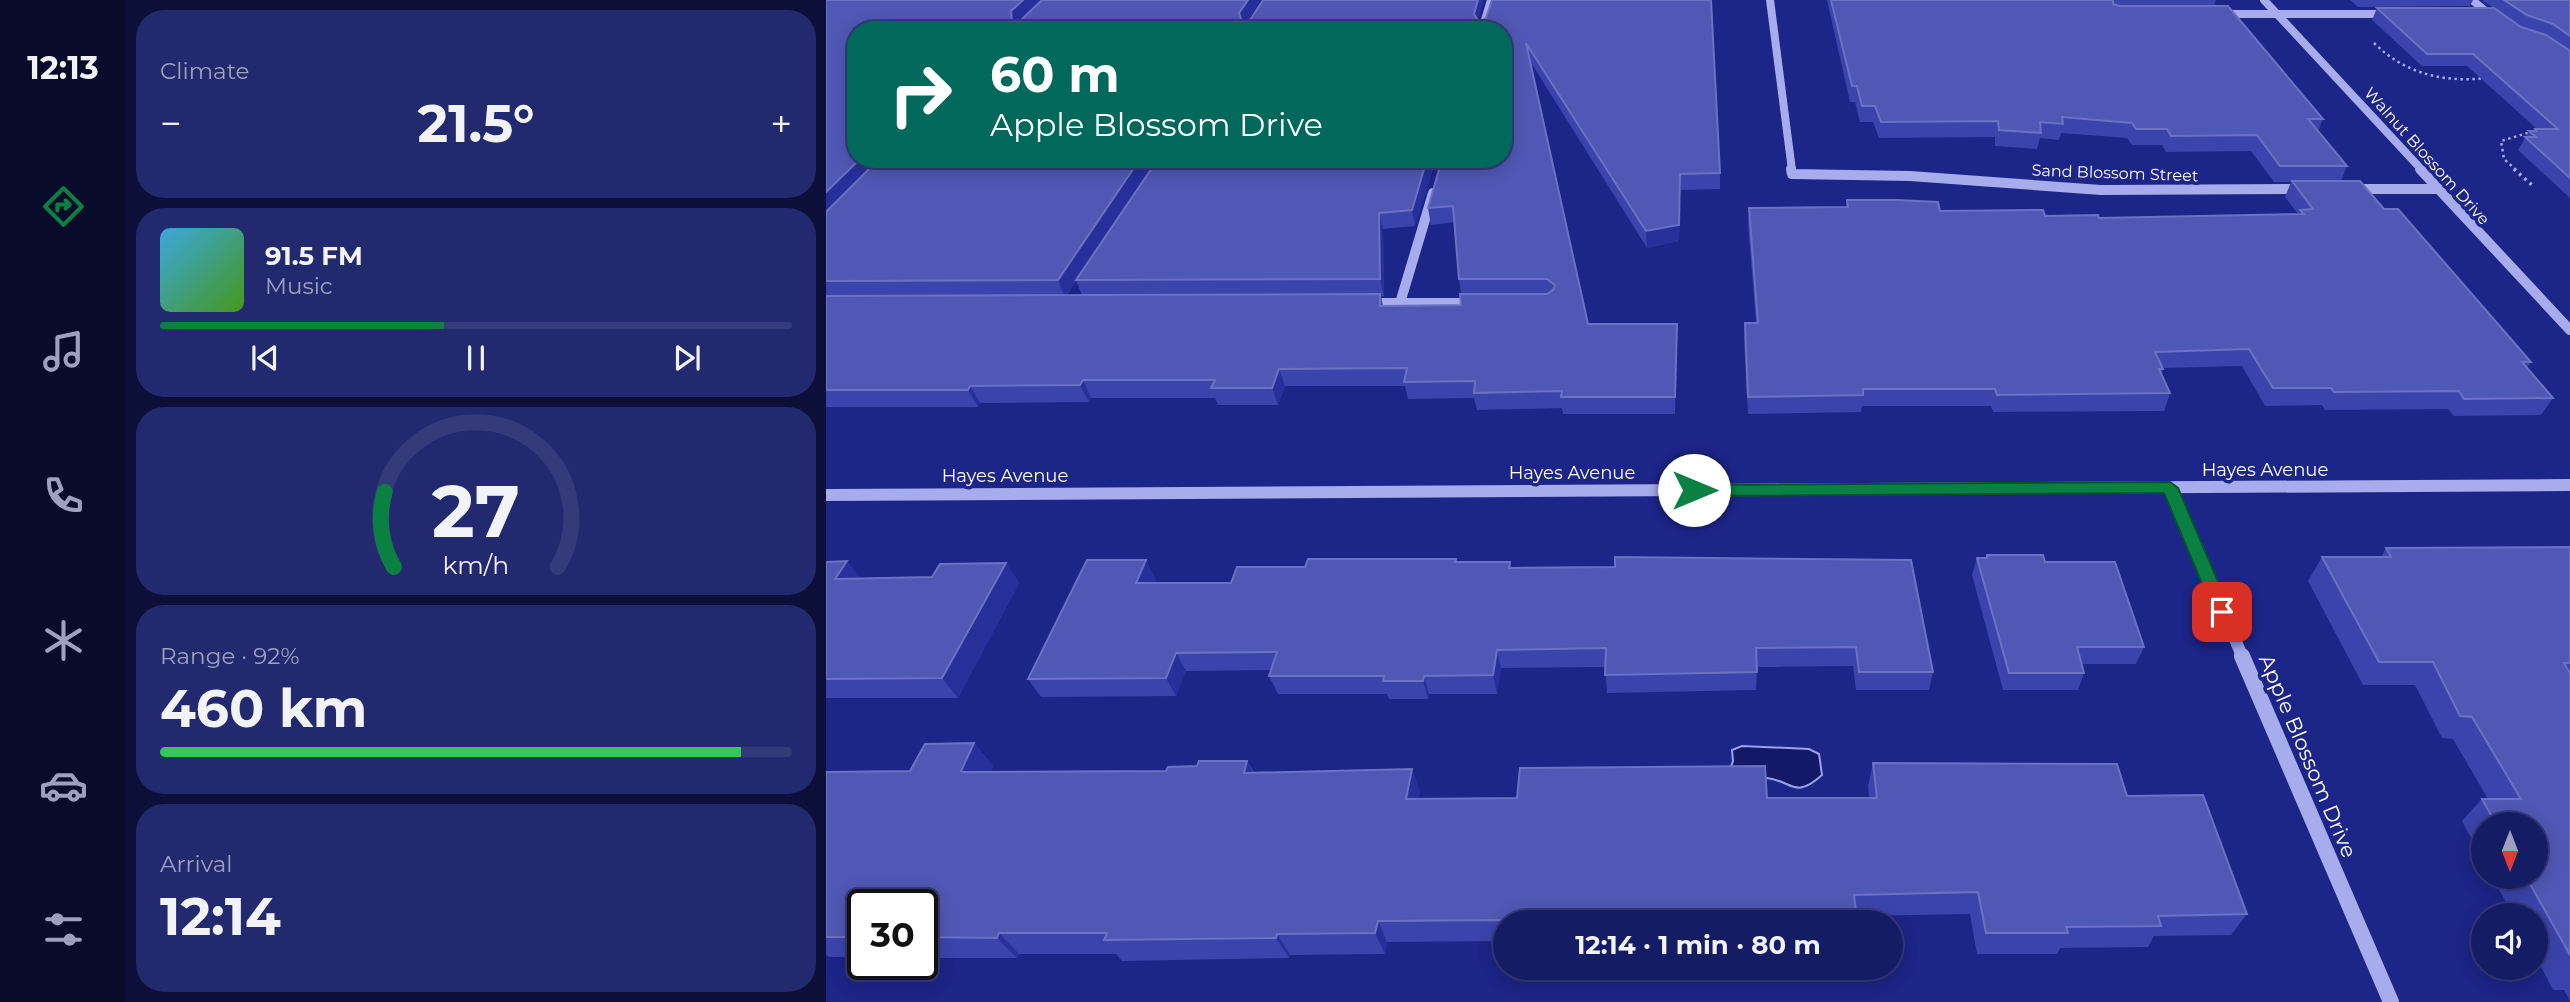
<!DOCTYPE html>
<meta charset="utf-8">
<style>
:root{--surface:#151c66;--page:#22296f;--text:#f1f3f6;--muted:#9da1bf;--line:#343a7a;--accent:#0b8043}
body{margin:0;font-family:Montserrat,sans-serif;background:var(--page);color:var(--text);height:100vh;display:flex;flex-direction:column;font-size:26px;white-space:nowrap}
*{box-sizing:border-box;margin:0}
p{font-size:23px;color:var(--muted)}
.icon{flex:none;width:38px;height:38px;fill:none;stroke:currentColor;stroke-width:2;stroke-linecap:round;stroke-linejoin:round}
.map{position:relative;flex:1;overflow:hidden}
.drawer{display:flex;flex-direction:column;gap:10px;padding:10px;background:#0c0f38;width:700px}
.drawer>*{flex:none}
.top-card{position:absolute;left:21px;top:21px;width:665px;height:147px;border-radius:28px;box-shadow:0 4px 18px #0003,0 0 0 2px var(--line);background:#00695c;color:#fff;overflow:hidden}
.needle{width:46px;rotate:180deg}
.controls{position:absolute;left:1645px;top:812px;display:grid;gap:14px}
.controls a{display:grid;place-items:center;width:77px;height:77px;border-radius:50%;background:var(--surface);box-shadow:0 4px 18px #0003,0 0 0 2px var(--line);font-size:35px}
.speed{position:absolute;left:21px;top:889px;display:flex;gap:14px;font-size:35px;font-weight:700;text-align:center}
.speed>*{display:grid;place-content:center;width:91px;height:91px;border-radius:50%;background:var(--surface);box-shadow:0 4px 18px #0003,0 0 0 2px var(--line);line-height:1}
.speed .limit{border:4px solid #111;border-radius:10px;background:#fff;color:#111}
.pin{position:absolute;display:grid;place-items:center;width:60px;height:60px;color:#fff;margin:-30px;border-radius:14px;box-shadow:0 4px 10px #0006}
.me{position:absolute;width:77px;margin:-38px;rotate:90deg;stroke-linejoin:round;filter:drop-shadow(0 0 5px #0008)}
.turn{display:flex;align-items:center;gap:24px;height:147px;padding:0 28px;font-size:32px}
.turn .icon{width:91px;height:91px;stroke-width:2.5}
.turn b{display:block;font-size:49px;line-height:60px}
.big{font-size:52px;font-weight:700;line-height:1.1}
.drawer .card{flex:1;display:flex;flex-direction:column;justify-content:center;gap:10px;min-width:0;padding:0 24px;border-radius:28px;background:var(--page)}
.drawer .dial{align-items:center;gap:0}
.dial svg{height:182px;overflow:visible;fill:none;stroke:var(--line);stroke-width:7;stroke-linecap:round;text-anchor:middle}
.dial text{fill:var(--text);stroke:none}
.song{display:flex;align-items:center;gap:21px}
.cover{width:84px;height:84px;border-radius:10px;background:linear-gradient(135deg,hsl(200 70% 55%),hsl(100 70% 35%))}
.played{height:7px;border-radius:4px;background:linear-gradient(90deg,var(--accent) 45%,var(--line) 45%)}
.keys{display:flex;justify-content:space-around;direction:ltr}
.heat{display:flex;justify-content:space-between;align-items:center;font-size:38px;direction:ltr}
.charge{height:10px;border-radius:5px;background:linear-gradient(90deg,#34c759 92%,var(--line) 0)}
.trip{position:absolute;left:667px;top:910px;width:410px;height:70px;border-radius:35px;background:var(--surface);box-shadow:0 4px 18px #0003,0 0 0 2px var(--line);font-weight:700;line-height:70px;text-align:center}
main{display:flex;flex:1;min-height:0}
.dock{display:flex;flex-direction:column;width:126px;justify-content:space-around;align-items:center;background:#080b29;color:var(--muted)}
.dock .icon{width:49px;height:49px}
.dock .on{color:var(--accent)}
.dock b{font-size:32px;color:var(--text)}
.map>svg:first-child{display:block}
.water{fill:#131967;stroke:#99a2ed;stroke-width:2}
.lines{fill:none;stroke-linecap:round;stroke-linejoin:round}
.path-far1{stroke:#a6acec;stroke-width:2.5;stroke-dasharray:2.5 3.5;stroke-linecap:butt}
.path{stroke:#a6acec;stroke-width:3.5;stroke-dasharray:2.5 4.5;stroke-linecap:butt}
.minor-far3{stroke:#a6acec;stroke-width:8}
.minor-far2{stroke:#a6acec;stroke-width:10}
.minor-far1{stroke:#a6acec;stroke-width:12}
.minor{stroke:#a6acec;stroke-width:16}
.wall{fill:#3b44ac;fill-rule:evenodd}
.shaded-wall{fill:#262f9a}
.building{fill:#5058b5;stroke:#6b72c1;stroke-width:2}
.route{fill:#0b8043;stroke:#07532c;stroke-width:2}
.labels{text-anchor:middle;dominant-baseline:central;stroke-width:7;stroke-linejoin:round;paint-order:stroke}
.far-street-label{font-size:16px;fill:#fff;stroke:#1c2588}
.street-label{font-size:18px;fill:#fff;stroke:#1c2588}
.near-street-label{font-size:21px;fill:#fff;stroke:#1c2588}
</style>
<main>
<nav class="dock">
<b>12:13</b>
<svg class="icon on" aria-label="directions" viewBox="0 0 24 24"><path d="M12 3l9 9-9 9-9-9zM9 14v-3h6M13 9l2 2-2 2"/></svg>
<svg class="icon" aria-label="music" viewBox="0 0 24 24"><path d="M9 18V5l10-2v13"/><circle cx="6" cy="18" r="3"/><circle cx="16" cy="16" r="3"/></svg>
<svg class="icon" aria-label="phone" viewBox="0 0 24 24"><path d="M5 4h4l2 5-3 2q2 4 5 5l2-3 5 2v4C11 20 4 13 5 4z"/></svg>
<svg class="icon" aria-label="climate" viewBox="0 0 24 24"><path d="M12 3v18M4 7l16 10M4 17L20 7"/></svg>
<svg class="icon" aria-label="car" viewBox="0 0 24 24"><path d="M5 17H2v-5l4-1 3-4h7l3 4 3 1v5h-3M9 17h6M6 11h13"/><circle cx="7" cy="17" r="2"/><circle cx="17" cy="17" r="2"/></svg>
<svg class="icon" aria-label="filters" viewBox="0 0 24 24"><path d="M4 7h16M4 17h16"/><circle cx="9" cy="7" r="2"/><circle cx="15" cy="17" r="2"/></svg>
</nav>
<section class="drawer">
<div class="card"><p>Climate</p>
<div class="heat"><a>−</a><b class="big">21.5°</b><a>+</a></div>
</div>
<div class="card">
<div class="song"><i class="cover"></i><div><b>91.5 FM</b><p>Music</p></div></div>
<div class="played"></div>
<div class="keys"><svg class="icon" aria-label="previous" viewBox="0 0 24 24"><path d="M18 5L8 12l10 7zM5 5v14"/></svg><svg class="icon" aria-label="pause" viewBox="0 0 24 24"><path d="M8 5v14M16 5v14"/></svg><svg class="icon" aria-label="next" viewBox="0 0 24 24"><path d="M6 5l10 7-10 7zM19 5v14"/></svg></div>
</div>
<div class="card dial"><svg viewBox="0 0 100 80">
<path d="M14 69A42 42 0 1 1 86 69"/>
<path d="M14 69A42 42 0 0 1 10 36" stroke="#0b8043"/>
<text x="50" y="56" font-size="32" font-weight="700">27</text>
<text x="50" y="72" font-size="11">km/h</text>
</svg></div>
<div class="card"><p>Range · 92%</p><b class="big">460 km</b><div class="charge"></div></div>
<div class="card"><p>Arrival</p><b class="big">12:14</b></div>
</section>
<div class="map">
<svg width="1744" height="1002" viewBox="0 0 1744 1002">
<rect width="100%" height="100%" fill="#1c2588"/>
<path class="water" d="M916,746L983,749L993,754L996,775C968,800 967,781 941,778C938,778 933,780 930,780C922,779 912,773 904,770L907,761L906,750Z"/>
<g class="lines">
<path class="path-far1" d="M1548,43C1578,73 1617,83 1659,78
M1690,170L1678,159L1675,141L1708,131"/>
<path class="path" d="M1688,169L1707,186"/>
<path class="minor-far3" d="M944,0L966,170
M1438,0L1596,170
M1646,0L1667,17
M1394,14H1565
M656,30L665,0"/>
<path class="minor-far2" d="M965,169L966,174L1084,176L1275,190L1479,189
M1594,169L1744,330
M1525,189H1612
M543,303H651
M574,303L607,193"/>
<path class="minor-far1" d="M1344,488L1417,658
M0,495L1744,485"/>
<path class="minor" d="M1416,656L1565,1002"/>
</g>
<path class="wall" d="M0,0H434L422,20L652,21L653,22L660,18L666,0L894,173V189L854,190L853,241L821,248L704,61L762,324H851L849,414H737L736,408L651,410L648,398L582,399L579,386H459L452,405H392L389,398H265L263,402L154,403L152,407H0ZM30,30H677L602,208L605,225L629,222L633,279L635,294V305L557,306L555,296H558L557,229L589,226L610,159H30ZM331,160L277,239L326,166ZM250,281L256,295H241L246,287Z
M1001,0H1390L1388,6L1497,119L1492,131L1521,166L1515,181L1558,209L1705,362L1701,368L1727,398L1715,415L1628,416L1622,409L1499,410L1496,405L1439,406L1416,366L1337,368L1335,374L1344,393L1338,411L1167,412L1165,406H1036L1035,412L922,414L918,340L919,323H930L922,224L923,208L1020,207L1021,200L1114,211L1273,218L1472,214L1459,197L1465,182H1448L1425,151L1340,152L1336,145H1306L1301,138L1235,133L1233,140L1214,138L1211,149L1169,146V137L1053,138L1047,122H1034L1029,102H1024Z
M1524,0H1647L1644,6L1532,7Z
M1656,0H1744V198L1692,150L1703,131H1708L1709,129H1711L1641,66H1596L1546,20L1551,8L1678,15Z
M1744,547V1001L1738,990H1727L1710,957V915H1687L1666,877H1710V824H1657V860L1636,821L1656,799H1662L1627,739L1616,738L1589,685H1537L1482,581L1496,557H1555L1560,548Z
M1161,555L1219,562L1318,647L1310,664H1256L1258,673L1252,690H1177L1146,575L1151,558H1160Z
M630,559L631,562H684L685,568L789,567L1107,672L1103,690H1030L1027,666L931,667L930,690L781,693L779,667L675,668L671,694H603L602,699H563L561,694H452L443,676L445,670L360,671L350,696L215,697L202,679L330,579L328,583H405L479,567Z
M21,561L34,578L106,577L180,563L193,583L132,698H0V562Z
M148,743L167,766L164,772L340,771L421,761L428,772L586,769L594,792L592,799L1043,798L1042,786L1047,763L1301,796L1421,914L1405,935L1328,936L1322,947L1234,948L1231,954H1151L1144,914L1031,916V922H679V941L561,942L559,954L464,955L463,958L296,961L290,954H193L191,958H96V905H37V957H3L0,955V772L84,771Z"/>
<path class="shaded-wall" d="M197,0H218L191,25L186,21L185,11Z
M422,0H434L417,27L413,13Z
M652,0H658L650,29L648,14Z
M34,159H59L0,218V192Z
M314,159H332L326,166L239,297L232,280Z
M601,159H610L589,226L586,210Z
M854,174L853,241L821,248L820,231Z
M553,213L557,229L558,296L554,279Z
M453,369L459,386L452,405L446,388Z
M257,380L265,398L263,402L254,385Z
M144,386L154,403L152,407L142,390Z
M320,560L330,579L320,602L310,583Z
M21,561L37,581L9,579Z
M180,563L193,583L132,698L116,678Z
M671,650L675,668L671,694L667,675Z
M350,653L360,671L350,696L340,678Z
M598,676L603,694L602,699L597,681Z
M148,743L167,766L154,794L135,771Z
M421,761L433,784L418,773Z
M586,769L594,792L588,822L580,799Z
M552,921L561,942L559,954L549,933Z
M173,933L193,954L191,958L171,938Z
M451,934L464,955L463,958L450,938Z"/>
<path class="building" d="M0,0H197L185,11L186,21L195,20L216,0H422L413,13L416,21L424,20L437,0H652L648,14L653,22L660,18L666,0H885L894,173L854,174L853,225L820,231L700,43L762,324H851L849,397H735L736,391L648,393L649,381L578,382L581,368L453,369L446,388H385L389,380H257L254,385L144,386L142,390H0V296L554,294V306L635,305L634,294H721L727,290L729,285L721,279H633L627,206L602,208L616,159H677V30H30V159H34L0,192Z
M1005,0H1287V4L1293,6H1402L1497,119H1482L1521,166H1454L1431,135L1345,136L1341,129H1310L1306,123L1236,117L1237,124L1214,122L1215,133L1173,130L1172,121L1055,122L1049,106H1036L1031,86H1026Z
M1678,0H1744V36L1727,24L1701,15Z
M1551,8H1668L1695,27L1720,35L1744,51V178L1699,137H1710L1703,131H1710L1709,129H1732L1647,54H1601Z
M53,159H314L232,280L0,281V212Z
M332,159H601L586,210L553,213L554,279L250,280Z
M1466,181H1534L1558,209H1572L1705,362H1696L1727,398L1638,399L1633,391L1508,392L1505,388H1447L1423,349L1329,352L1337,369H1333L1344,393L1171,395L1169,389H1037V395L922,397L919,323H932L923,208L1022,207L1021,200H1071L1112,202L1114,211L1217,210L1219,216L1272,215L1273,218L1478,214L1474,210L1487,209Z
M1744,547V663H1738L1744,673V955L1700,877H1710V824H1670L1656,799H1695L1646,717L1634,716L1607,662H1553L1496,557H1565L1560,548Z
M1161,555H1217L1219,562H1289L1318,647H1251L1258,673H1183L1151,558H1161Z
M789,557L1085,560L1107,672H1033L1030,647L930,648L931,672L779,675L780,648L671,650L667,675L598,676L597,681H557L558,676H443L451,652L350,653L340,678L202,679L261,560H320L310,583H405L411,567H479L482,559H630L629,562H684L683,568L789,567Z
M21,561L9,579L106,577L114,564L180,563L116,678L0,679V562Z
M148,743L135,771L137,772L340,771L342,767L371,766L373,761H421L418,773L586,769L580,799L691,798L694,768L939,766L941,798H1051L1047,763L1291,764L1301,796L1377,795L1421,914L1332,916L1335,926L1240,927L1242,933H1160L1152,892L1028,895L1031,920H940V922H679V928H676L677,920L552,921L549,933L451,934L450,938L278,940L281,933H173L171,938L96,937V905H37V937H0V772L84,771L99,744Z"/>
<path class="route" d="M1344,482L1352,488L1405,612L1403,616H1390L1388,612L1338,493L868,496L860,490L868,485Z"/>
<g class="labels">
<g class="far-street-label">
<text transform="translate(1601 156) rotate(48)">Walnut Blossom Drive</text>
<text transform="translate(1289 173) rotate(2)">Sand Blossom Street</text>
</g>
<g class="street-label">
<text x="1439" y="470">Hayes Avenue</text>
<text x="746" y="473">Hayes Avenue</text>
<text x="179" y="476">Hayes Avenue</text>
</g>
<g class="near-street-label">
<text transform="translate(1482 756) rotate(67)">Apple Blossom Drive</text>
</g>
</g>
</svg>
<div class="controls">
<a><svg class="needle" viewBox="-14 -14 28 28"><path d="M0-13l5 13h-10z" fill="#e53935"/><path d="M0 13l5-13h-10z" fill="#9da1bf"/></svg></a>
<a><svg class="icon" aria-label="sound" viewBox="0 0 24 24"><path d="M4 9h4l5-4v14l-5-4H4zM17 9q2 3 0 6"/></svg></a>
</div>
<div class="speed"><div class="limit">30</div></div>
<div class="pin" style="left:1396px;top:612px;background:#d93025"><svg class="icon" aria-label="arrive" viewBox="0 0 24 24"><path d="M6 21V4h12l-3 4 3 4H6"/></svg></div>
<svg class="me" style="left:868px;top:490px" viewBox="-20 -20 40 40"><circle r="19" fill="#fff"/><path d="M0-13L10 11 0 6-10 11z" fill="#0b8043"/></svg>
<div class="trip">12:14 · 1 min · 80 m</div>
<div class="top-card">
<div class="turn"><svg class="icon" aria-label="right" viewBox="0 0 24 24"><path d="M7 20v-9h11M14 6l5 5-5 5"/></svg><div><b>60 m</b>Apple Blossom Drive</div></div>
</div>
</div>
</main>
